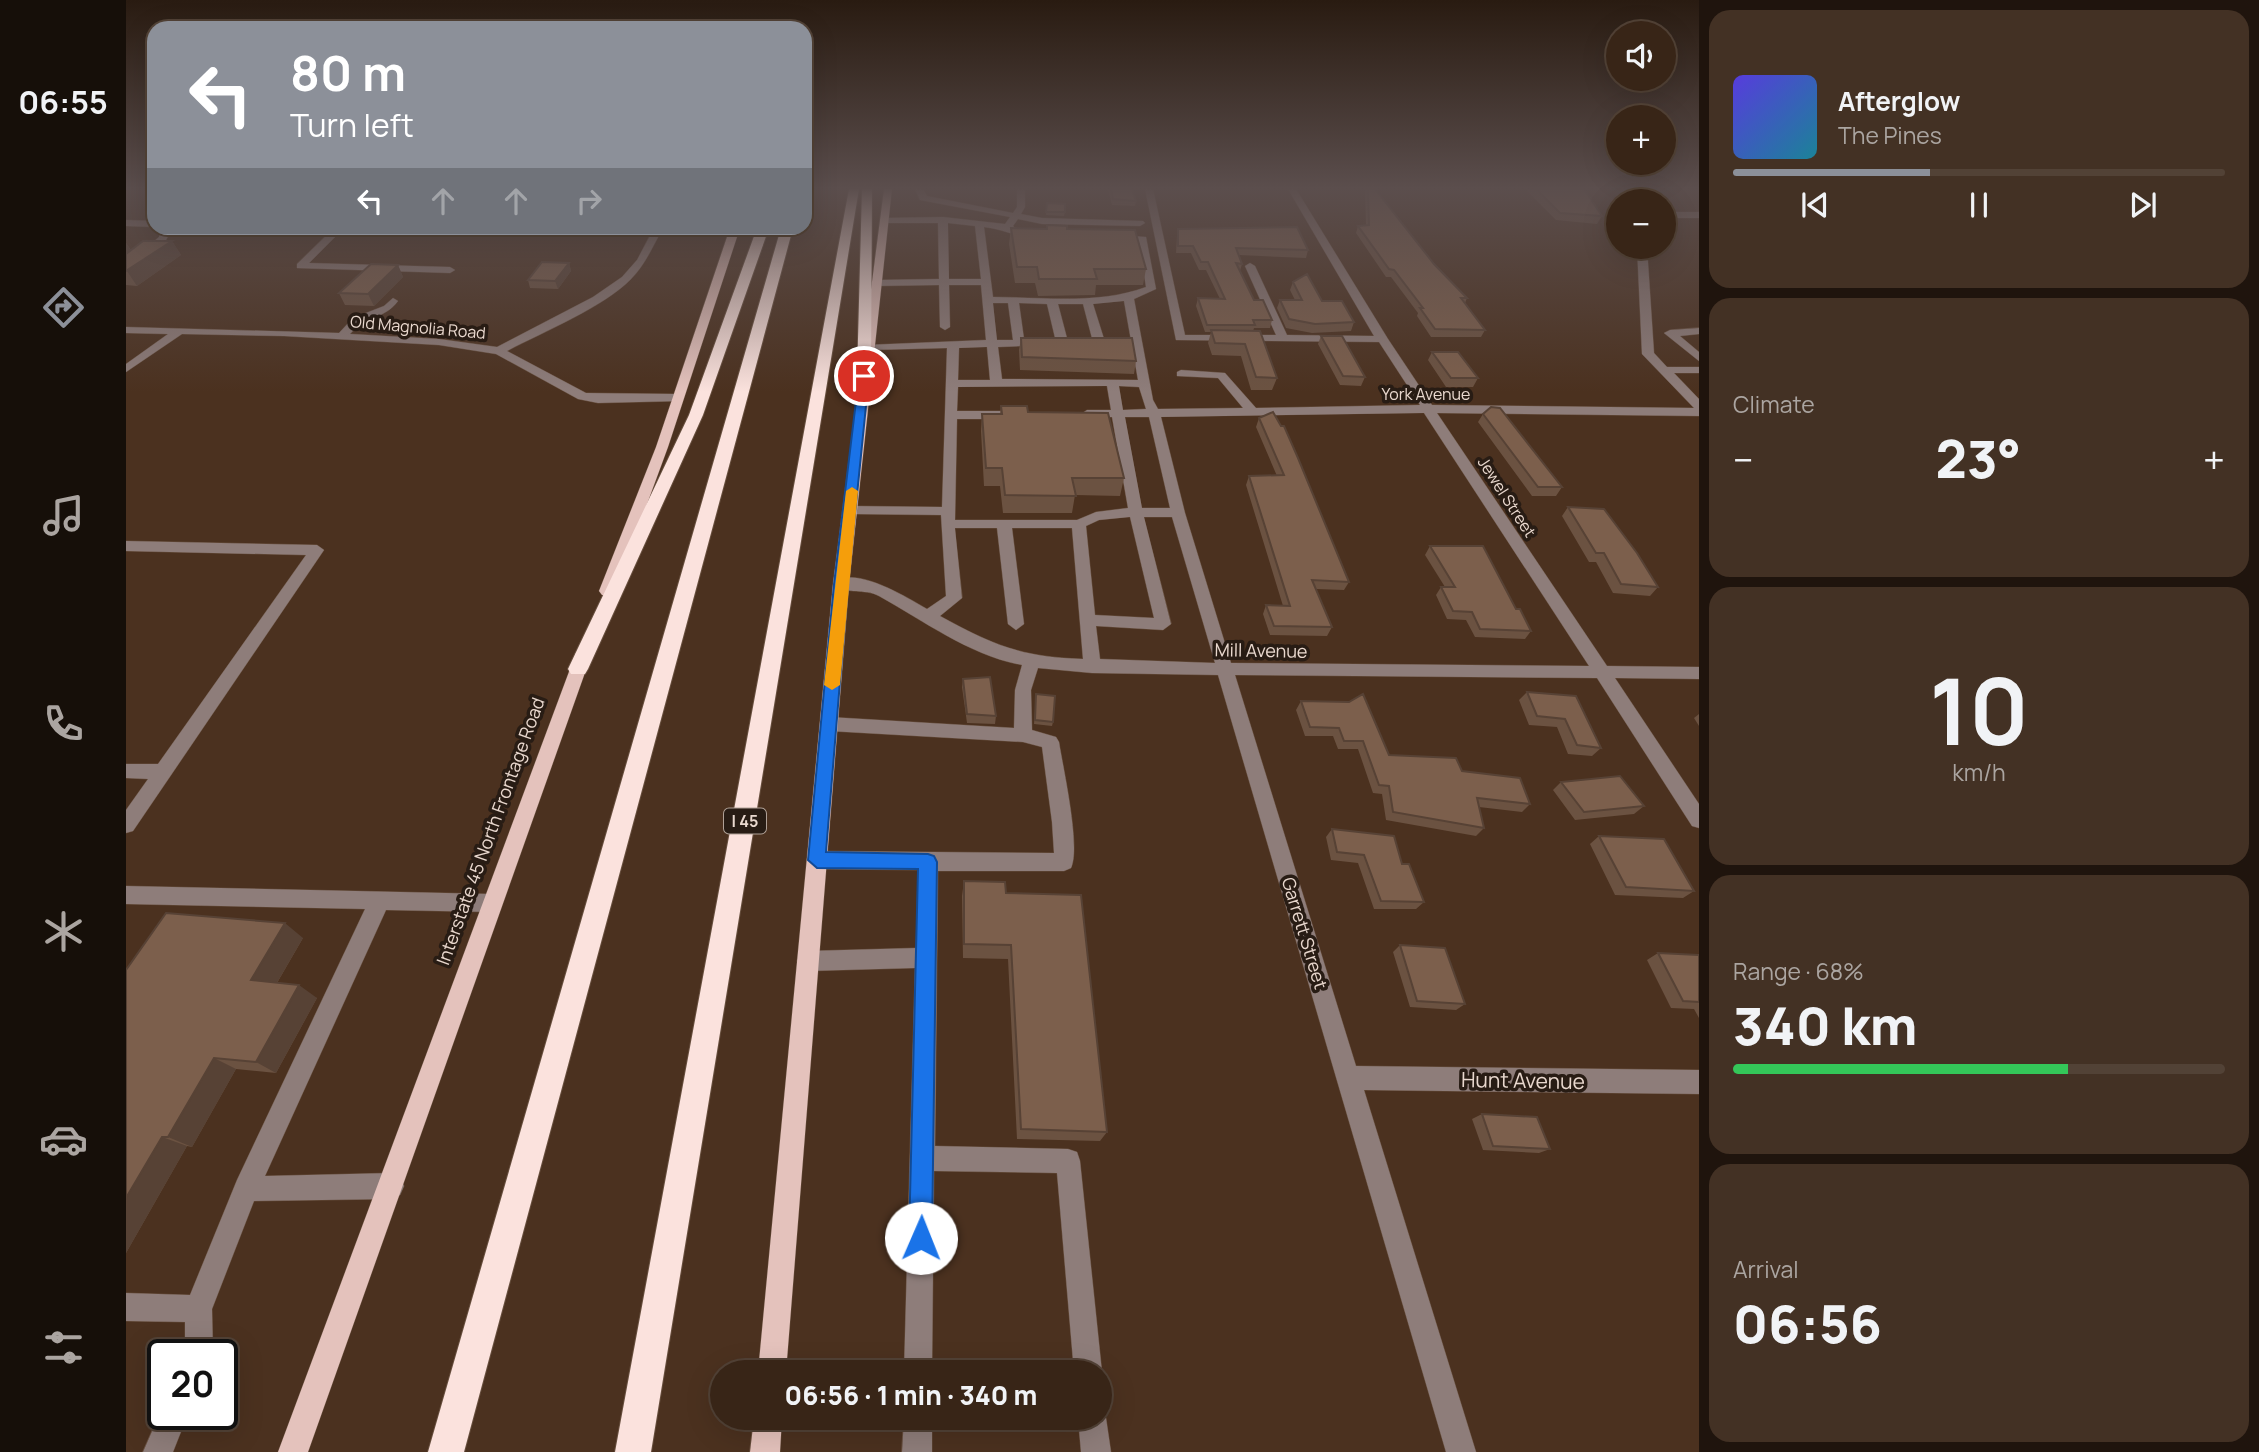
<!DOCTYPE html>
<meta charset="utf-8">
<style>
:root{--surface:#382517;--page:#433124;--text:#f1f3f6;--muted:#aba5a1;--line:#524236;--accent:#8c9099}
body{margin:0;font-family:Manrope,sans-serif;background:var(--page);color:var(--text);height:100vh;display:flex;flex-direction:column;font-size:26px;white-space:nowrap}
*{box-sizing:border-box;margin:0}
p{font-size:23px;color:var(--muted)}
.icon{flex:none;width:38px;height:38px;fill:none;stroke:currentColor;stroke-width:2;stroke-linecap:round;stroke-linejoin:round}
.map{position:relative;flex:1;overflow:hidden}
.sheet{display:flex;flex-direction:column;gap:10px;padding:10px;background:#1f140d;width:560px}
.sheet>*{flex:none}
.top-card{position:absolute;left:21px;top:21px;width:665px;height:214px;border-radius:21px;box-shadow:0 7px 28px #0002,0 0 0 2px var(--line);background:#8c9099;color:#fff;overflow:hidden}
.fabs{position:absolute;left:1480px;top:21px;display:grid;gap:14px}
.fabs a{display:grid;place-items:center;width:70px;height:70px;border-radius:50%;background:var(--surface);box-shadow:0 7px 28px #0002,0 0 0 2px var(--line);font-size:35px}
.speed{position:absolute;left:21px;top:1339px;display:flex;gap:14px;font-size:35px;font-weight:700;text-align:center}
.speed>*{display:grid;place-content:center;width:91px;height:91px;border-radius:50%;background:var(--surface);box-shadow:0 7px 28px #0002,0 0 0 2px var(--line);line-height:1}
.speed .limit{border:4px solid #111;border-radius:10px;background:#fff;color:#111}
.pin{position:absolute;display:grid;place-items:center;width:60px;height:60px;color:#fff;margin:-30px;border:4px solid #fff;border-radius:50%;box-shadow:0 2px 7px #0007}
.me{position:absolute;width:77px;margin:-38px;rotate:1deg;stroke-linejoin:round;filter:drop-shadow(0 0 5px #0008)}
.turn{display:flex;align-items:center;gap:24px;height:147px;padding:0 28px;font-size:32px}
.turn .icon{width:91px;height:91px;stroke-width:2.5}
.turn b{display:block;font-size:49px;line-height:60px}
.lanes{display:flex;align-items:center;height:66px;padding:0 28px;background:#0003;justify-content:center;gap:35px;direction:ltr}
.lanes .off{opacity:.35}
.big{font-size:52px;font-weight:800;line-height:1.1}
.sheet .tile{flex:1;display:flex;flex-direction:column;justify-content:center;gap:10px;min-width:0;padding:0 24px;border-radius:21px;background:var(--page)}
.sheet .dial{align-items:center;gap:0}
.dial b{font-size:91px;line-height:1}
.song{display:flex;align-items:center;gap:21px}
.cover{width:84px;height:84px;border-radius:10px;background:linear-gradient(135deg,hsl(250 70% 55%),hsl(190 70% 35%))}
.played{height:7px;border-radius:4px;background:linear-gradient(90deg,var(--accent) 40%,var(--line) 40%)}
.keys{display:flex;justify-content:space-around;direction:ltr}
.heat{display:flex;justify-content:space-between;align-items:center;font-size:38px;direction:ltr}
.charge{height:10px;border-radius:5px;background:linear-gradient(90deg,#34c759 68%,var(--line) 0)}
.trip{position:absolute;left:584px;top:1360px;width:402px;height:70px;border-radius:35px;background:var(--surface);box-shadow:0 7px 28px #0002,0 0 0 2px var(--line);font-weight:800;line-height:70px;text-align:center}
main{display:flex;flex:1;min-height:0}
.tabs{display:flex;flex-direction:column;width:126px;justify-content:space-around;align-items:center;background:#160f09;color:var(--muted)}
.tabs .icon{width:49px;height:49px}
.tabs .current{color:var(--accent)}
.tabs b{font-size:32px;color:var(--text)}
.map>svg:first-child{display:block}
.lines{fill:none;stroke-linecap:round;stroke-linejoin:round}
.minor-casing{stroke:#674f3e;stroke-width:1}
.major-casing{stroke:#674f3e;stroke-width:1}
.highway-casing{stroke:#674f3e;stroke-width:2}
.minor{fill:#8e7d7a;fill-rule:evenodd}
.major{fill:#e4c2bc;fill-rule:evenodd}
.highway{fill:#fbe2dd;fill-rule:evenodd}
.wall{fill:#6b5241}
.shaded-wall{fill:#574235}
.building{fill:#7c5f4c;stroke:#574235;stroke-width:2}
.route{fill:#1a73e8;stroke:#114b97;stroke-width:2}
.slow{fill:#f59e0b}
.labels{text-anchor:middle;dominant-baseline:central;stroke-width:7;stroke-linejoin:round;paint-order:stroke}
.far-street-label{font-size:16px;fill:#e9d8ce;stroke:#281c14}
.shield{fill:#281c14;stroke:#afa096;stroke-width:2}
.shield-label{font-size:16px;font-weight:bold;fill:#e9d8ce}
.street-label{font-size:18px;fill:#e9d8ce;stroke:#281c14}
.near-street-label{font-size:21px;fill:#e9d8ce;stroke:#281c14}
</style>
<main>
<nav class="tabs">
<b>06:55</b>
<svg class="icon current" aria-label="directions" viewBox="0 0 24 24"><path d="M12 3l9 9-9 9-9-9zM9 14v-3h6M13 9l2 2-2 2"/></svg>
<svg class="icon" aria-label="music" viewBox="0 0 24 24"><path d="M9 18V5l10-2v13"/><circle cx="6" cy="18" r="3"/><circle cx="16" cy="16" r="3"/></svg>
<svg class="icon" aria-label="phone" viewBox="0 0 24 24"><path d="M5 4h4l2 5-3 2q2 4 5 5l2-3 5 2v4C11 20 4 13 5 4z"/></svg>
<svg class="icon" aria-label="climate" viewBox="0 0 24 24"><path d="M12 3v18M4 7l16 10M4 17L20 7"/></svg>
<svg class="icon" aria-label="car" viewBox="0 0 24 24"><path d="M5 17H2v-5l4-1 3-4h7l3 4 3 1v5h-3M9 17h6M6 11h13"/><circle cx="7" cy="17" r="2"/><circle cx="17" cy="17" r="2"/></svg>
<svg class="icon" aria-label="filters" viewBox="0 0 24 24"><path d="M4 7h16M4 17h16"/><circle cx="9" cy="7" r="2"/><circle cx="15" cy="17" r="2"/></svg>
</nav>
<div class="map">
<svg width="1573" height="1452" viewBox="0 0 1573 1452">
<rect width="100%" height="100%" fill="#4b311f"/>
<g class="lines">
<g class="minor-casing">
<path id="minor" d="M789,189H797L801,196L887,213L891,207V189H899V207L895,214L916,218L1017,221L1019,223L1014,226L916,224L892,219L887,226L892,231L910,234V238L907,239C889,236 876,229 858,227L867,297C916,297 972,305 1020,287L1013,242L988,241L983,238L988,235L1020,237L1030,289L1008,299L1027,400L1032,409L1117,408L1092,378L1051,376V372L1055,370L1099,373L1130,408L1294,405L1253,342L1050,340L1019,189H1027L1059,335H1150L1119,266L1124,263L1129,266L1161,335L1248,336L1162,189H1170L1262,339L1306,405L1568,408L1516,354L1511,247H1521L1528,353L1541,367H1573V373H1548L1573,399V416L1311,413L1481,666L1573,667V679L1489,678L1573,804V828L1566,826L1471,678L1109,675L1230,1066L1573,1070V1094L1238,1090L1350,1452H1320L1092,675L966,673L912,668L905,690L906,730L930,737L933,742C937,768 955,847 945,868L938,871H812L809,1146L942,1149L951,1152L954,1161L976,1372L975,1375V1372H948L931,1173L808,1171L806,1372H778L789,968L682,971L674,968L671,961L674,954L682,951L790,948L792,870L691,869L684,866L681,860L684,854L691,851L928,853L926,822L916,747L897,742L703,731L697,729L694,724L697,719L703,717L888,728L889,690L896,665C845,656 798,621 753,596C740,588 717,595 707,584C726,563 782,598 801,609L820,596L815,515L724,514L717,510L724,506L816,507L821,348L744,350L740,349V345L860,340L855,285H823L824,327L819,330L814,327L813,285L750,286L745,283L750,280L813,279L812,223H759L756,222V218L817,217L879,224L884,217L794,200ZM822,223L849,226L855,279H823ZM998,301L1012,380L876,379L872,347L918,345L924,342L918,339H898L893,303L921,304L930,342L936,345L942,342L932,304H957L967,342L973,345L979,342L967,304ZM867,303H882L887,340H871ZM861,347L864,380H832L833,348ZM981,386L985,410H961L955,414L961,418L986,417L1002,508L970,512L951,520H829L831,419H880L886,415L880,411H831L832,387ZM993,386L1013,387L1020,409L997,410ZM1298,413L1463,666L1105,663L1059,513L1035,417ZM999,417H1023L1044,508H1016ZM1004,517L1028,618L969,615L960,526L973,520ZM1018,517H1046L1089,663L974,659L970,626L1037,630L1045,624ZM829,528H871L882,624L890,630L898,624L886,528H946L957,659C895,657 867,645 814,616L836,598Z
M1538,212H1573V218H1538Z
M0,220L28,221V227L0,226Z
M35,228L46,229L40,240L0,273V265L33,237Z
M208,228H218L183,263L324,267L329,270L324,273L171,268V264Z
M528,228H537C527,246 519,265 505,279C478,307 417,332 381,351L460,393L551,394L557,398L555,401L472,403L452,399L370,354L313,345L158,336L56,334L0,372V364L42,334L0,333V327L213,333L227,318L258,306L267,298L272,301C260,318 239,317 224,334L313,339L371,347L467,297L496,277L511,260Z
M1573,328V334L1554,336L1573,352V361L1538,333L1544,330Z
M0,541L191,545L198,550L7,831L0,833V810L22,779L0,778V764H32L180,555L0,551Z
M0,886L365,894L372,896L375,903L372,910L365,912L260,910L139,1176L265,1173L274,1177L278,1186L274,1195L265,1199L128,1201L86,1309L87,1354H59V1322L0,1321V1293L64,1295L111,1180L239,909L0,904Z
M37,1406V1414H62L47,1452H17Z
M975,1407L980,1418L985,1452H955L952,1418H975Z
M778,1418H806V1452H776Z"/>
</g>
<g class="major-casing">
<path id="major" d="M758,189H766L723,584L660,1372H632L707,584Z
M604,228H614L542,447L489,591L481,596L476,595L473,591L530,447Z
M458,647L466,653L182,1452H152L450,653Z
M628,1418H656L654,1452H624Z"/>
</g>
<g class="highway-casing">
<path id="highway" d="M723,189H733L525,1452H489Z
M736,189H746L745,376L738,380L731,376Z
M631,228H643L577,415L462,669L459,674H445L442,669L563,415Z
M655,228H667L338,1452H302Z"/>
</g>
<use href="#minor" class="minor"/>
<use href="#major" class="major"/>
<use href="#highway" class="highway"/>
</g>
<path class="wall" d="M982,189H1006L1010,201L1009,206L986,205Z
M1239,189H1249L1308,264L1341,298L1339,303L1359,330L1355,337H1305L1291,316L1292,313L1265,277H1260L1230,233L1232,226L1240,225Z
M1402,189H1458L1476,216L1471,224L1430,220L1401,191Z
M921,203L939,212L938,216L920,215Z
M885,228L941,229L1020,269L1017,285H970L969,295L912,296L909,283H889L883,244Z
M1052,229L1182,250L1180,258L1113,255L1116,264L1114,271L1128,300L1146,320L1144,328H1128L1127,331L1151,378L1146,390H1125L1115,356L1086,355L1082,343L1085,332H1079L1070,306L1072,298L1094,299L1080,270H1073L1065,253H1050L1051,236Z
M46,241L55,255L11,286L0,285V243L5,250Z
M443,263L445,271L432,289L404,288L402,280Z
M272,265L277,277L248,306L219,305L213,293Z
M1167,282L1228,322L1225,331L1186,333L1160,328L1151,308L1154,300H1169L1164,290Z
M1195,336L1239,377L1235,386L1214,385L1192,344Z
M895,338L1010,361L1008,374L894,370L893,350Z
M1306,352L1352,378L1347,387H1320L1302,360Z
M875,406L902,412L998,478L994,496L949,495L946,513H877L874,486H858L855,431L856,414H874Z
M1357,414L1436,487L1430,496H1406L1352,422Z
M1133,418L1223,582L1218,590L1190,589L1206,627L1201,636L1144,635L1137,614L1140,605L1157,606L1120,485L1123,476H1151L1130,427Z
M1442,507L1532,587L1524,596L1487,593L1470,562H1463L1436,516Z
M1304,546L1390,609L1405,631L1399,639L1349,637L1340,620L1321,619L1310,595L1315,587H1319L1299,555Z
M837,679L870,716L869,724L841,723L836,687Z
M1401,692L1450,696L1475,748L1466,756L1442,754L1431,727L1403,725L1393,700Z
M910,694L927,722L926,726L908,724Z
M1175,701L1263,755L1336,771L1404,804L1396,812L1353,807L1358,828L1350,836L1260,820L1256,794L1247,793L1232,749H1212L1207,736H1179L1170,710Z
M1573,714V726L1568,718Z
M1435,782L1518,806L1508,814L1449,820L1427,790Z
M1206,829L1276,864L1298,902L1290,909H1248L1232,863L1205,860L1200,837Z
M1473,836L1568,891L1557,898L1489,895L1464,844Z
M838,881L880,893L981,1132L974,1141L891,1139L882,959L837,958L836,896Z
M177,938L151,983L191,998L150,1073L110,1069L66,1147L61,1146L0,1253V970Z
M1274,945L1339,1004L1330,1010L1284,1007L1267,952Z
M1532,953L1573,955V1018L1568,1009L1545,1008L1521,960Z
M1356,1114L1424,1149L1413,1153L1357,1150L1346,1119Z"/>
<path class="shaded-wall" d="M46,241L55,255L11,286L1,271Z
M0,243L8,255L0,262Z
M443,263L445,271L432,289L429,281Z
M272,265L277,277L248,306L242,294Z
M159,923L177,938L145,993L125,980Z
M173,985L191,998L150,1073L130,1062Z
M88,1058L110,1069L66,1147L42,1137Z
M36,1137L61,1146L0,1253V1198Z"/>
<path class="building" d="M985,189H1006L1010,201L987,199Z
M1242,189H1249L1308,264L1341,298H1335L1359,330L1309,329L1294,308H1297L1268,270L1263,269L1232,226L1243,225Z
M1410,189H1458L1476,216L1434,213Z
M921,203L939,204V212H920Z
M921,225L941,226V229L1009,230L1020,269H968L971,279H913L911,267H891L885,228L921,229Z
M1171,227L1182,250L1110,248L1116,264L1110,263L1128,300H1137L1146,320H1127L1129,325H1081L1072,298L1099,299L1082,262H1075L1067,246H1052V229Z
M17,241H46L0,271V254Z
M416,262L443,263L429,281L402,280Z
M245,264L272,265L242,294L213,293Z
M1181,274L1196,301H1216L1228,322L1189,324L1163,319L1154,300H1176L1167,282Z
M1085,330L1134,331L1151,378L1130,377L1119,344L1089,343Z
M1195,336H1216L1239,377L1217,376Z
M895,338H1006L1010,361L896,357Z
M1306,352H1332L1352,378H1325Z
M875,406H901L902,412L982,413L998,478H946L950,496L879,495L876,468H860L856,414H876Z
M1365,407L1374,408L1436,487H1412L1357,414Z
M1147,412L1155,426H1158L1172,458L1223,582L1186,580L1206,627L1148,626L1140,605L1164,606L1123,476L1158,475L1133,418Z
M1442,507L1478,509L1511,553L1532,587L1495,584L1478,553H1470Z
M1304,546H1357L1390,609H1394L1405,631L1354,629L1346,612L1327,611L1315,587H1329Z
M864,677L870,716L841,714L837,679Z
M1401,692L1450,696L1475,748L1451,745L1439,719L1411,716Z
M910,694L929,696L927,722L909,720Z
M1237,694L1263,755L1330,758L1336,771L1394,778L1404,804L1351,798L1358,828L1267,812L1263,786L1253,785L1237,741H1218L1213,728L1184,727L1175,701L1223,702Z
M1494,776L1518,806L1458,812L1435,782Z
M1206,829L1268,836L1276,864H1283L1298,902L1255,901L1238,855L1211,852Z
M1473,836L1538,839L1568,891L1500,887Z
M838,881L879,882L880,893L955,895L981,1132L895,1129L885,945L838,944Z
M40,913L159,923L125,980L173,985L130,1062L88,1058L42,1137H36L0,1198V970Z
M1274,945L1319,948L1339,1004L1291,1001Z
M1532,953L1573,955V1002L1557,1001Z
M1356,1114L1411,1117L1424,1149L1367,1146Z"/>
<linearGradient id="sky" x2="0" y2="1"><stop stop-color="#291b11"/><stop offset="0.48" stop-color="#5b4e4d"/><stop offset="1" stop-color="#5b4e4d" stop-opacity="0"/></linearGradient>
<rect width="1573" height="392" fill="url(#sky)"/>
<path class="route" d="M738,373L743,376L722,584L700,852L802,854L808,856L811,862L806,1238L803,1247L795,1250L786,1247L783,1238L792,869L691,868L682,860L708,584L733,376Z"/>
<path class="slow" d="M726,487L732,491L714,685L706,690L698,685L720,491Z"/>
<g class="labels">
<g class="far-street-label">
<text transform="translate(292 327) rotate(5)">Old Magnolia Road</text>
<text x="1300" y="394">York Avenue</text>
<text transform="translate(1381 497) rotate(57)">Jewel Street</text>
</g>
<rect class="shield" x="598" y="808.5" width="42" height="25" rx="5"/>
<g class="shield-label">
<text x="619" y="821">I 45</text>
</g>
<g class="street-label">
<text transform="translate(1135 650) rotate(1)">Mill Avenue</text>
<text transform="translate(364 831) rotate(-70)">Interstate 45 North Frontage Road</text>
<text transform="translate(1179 933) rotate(73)">Garrett Street</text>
</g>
<g class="near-street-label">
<text transform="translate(1397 1080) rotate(1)">Hunt Avenue</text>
</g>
</g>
</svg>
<div class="fabs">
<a><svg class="icon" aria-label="sound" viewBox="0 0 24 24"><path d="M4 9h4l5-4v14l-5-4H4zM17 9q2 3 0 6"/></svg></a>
<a>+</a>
<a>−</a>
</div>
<div class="speed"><div class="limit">20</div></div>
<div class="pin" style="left:738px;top:376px;background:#d93025"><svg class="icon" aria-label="arrive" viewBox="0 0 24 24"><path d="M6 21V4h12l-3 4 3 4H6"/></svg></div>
<svg class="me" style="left:795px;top:1238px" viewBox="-20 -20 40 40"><circle r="19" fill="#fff"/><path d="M0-13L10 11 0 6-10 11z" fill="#1a73e8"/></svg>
<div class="trip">06:56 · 1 min · 340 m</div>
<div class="top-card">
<div class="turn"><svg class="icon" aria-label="left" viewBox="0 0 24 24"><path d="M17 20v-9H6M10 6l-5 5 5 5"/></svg><div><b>80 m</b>Turn left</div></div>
<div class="lanes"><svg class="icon" aria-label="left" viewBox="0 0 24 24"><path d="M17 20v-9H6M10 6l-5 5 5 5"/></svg><svg class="icon off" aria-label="ahead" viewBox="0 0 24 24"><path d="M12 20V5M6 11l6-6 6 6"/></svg><svg class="icon off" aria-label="ahead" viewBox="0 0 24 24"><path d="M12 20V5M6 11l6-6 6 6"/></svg><svg class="icon off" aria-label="right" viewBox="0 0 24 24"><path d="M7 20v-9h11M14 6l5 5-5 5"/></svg></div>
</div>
</div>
<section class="sheet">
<div class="tile">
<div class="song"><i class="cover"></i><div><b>Afterglow</b><p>The Pines</p></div></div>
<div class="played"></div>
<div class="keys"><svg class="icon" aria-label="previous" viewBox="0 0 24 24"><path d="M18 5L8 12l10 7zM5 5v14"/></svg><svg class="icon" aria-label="pause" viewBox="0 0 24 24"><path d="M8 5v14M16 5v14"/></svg><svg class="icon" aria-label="next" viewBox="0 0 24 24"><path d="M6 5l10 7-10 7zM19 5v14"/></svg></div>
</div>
<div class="tile"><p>Climate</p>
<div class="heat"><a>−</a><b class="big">23°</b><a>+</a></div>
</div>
<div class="tile dial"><b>10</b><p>km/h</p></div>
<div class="tile"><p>Range · 68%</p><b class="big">340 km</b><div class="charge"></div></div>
<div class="tile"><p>Arrival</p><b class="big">06:56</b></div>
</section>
</main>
